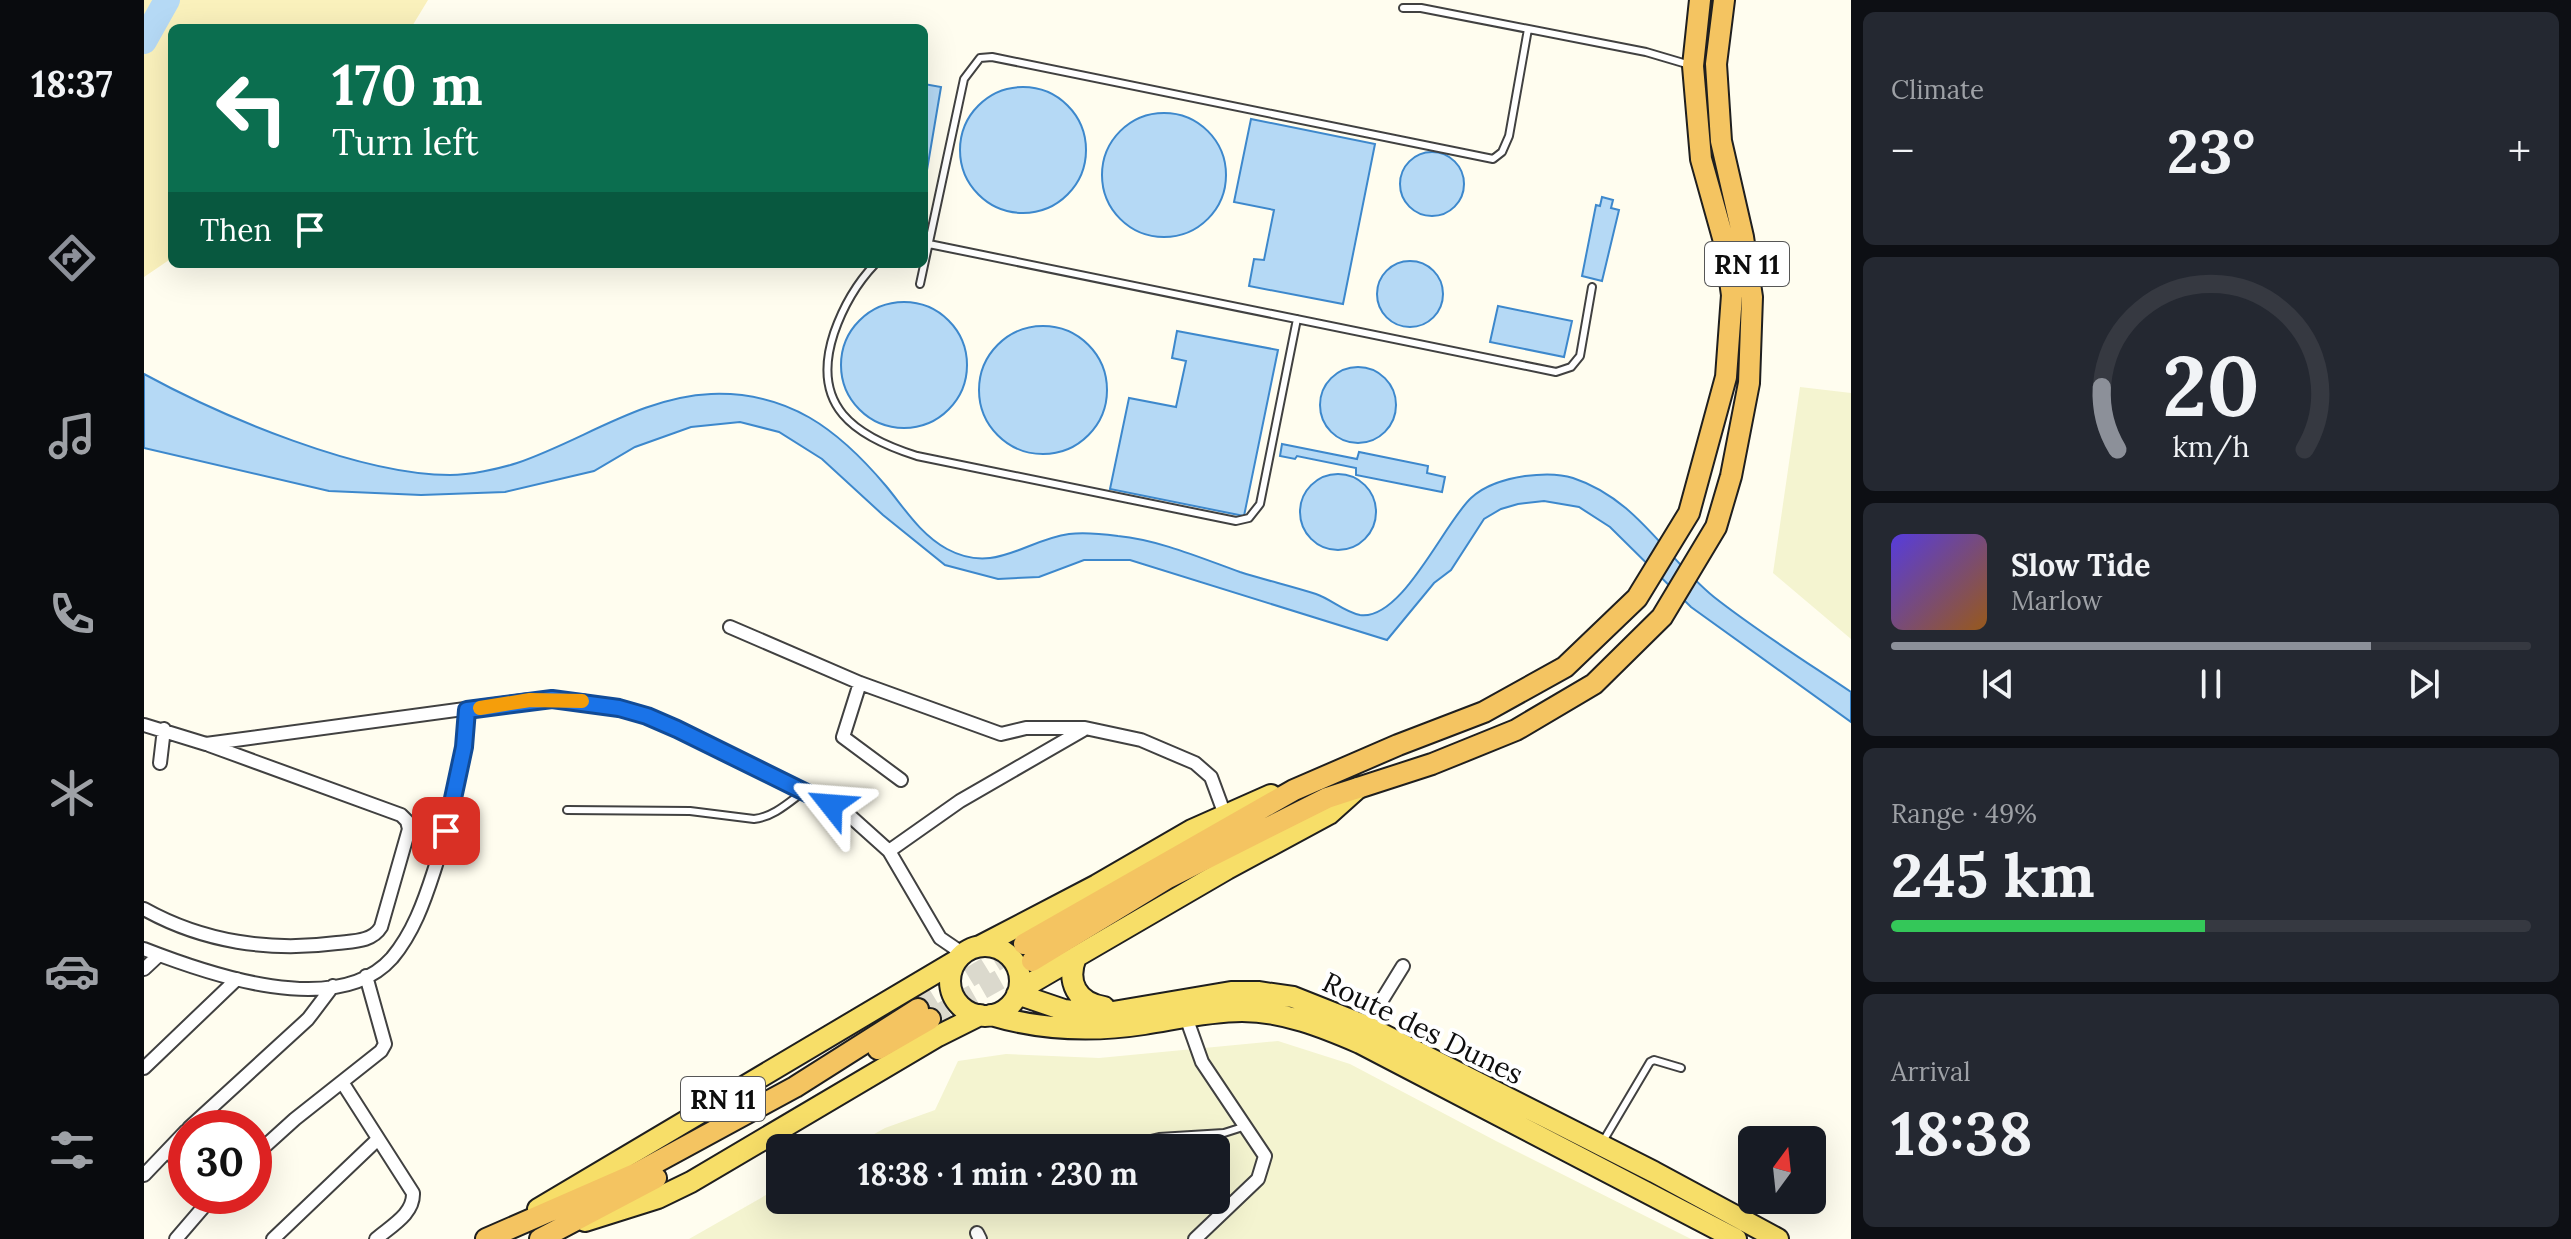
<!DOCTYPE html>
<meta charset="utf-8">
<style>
:root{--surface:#171b24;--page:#242831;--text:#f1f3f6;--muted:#9ea1a6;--line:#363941;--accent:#8c9099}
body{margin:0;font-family:Lora,serif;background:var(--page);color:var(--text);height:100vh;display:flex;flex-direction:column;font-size:30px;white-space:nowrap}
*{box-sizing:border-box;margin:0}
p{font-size:26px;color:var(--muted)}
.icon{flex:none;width:44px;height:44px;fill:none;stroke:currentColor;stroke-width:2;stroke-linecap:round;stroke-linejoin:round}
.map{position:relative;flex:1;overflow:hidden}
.drawer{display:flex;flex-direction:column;gap:12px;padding:12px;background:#0d0f14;width:720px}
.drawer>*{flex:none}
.top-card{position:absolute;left:24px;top:24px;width:760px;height:244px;border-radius:12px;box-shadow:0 8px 32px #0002;background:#0b6e4f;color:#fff;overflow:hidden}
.needle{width:52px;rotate:15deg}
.tools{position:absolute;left:1594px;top:1126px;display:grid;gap:16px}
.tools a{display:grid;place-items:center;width:88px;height:88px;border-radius:12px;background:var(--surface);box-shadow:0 8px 32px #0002;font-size:40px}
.speed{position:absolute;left:24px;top:1110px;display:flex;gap:16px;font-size:40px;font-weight:700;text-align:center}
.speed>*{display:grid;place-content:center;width:104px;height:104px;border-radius:50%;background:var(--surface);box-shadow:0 8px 32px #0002;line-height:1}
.speed .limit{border:12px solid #d22;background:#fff;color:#111}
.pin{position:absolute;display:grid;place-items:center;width:68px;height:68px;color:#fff;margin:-34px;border-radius:16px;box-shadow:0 4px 12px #0006}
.me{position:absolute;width:88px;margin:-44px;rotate:298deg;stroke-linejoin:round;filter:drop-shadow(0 0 6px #0008)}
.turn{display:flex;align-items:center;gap:28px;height:168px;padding:0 32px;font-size:36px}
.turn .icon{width:104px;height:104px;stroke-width:2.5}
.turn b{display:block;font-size:56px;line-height:68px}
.then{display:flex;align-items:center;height:76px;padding:0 32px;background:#0003;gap:16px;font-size:30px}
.big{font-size:60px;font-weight:700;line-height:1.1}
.drawer .tile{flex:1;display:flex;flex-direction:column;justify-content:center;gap:12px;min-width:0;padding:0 28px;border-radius:12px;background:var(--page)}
.drawer .dial{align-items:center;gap:0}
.dial svg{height:208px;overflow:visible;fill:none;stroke:var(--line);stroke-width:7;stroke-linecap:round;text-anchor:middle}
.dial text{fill:var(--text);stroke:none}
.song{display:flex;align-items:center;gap:24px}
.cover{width:96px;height:96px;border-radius:12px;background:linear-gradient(135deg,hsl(250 70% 55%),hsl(30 70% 35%))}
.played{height:8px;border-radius:4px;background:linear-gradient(90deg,var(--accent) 75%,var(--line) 75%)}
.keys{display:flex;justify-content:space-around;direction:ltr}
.heat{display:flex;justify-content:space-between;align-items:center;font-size:44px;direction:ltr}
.charge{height:12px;border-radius:6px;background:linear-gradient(90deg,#34c759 49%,var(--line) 0)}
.trip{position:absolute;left:622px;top:1134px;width:464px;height:80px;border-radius:12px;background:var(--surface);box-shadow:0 8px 32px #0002;font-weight:700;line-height:80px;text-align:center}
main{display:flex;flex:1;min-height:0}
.tab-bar{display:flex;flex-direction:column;width:144px;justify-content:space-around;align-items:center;background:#090b0e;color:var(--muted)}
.tab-bar .icon{width:56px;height:56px}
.tab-bar .on{color:var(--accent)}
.tab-bar b{font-size:36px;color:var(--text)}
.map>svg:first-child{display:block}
.farmland{fill:#f4f4d0}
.sand{fill:#faf1bc}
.water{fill:#b5d9f5;stroke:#3d88cc;stroke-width:2}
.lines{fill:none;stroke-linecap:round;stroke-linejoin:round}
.river{stroke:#b5d9f5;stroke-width:26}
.trunk-tunnel{stroke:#dbd9cd;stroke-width:20;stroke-dasharray:20 10;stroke-linecap:butt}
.service-casing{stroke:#414141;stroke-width:10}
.minor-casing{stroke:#414141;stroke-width:16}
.primary-casing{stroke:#1f1f1f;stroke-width:24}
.trunk-casing{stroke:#1f1f1f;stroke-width:24}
.service{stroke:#fff;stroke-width:6}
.minor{stroke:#fff;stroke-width:12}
.primary{stroke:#f7de68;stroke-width:20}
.trunk{stroke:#f4c461;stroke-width:20}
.route-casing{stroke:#114b97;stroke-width:20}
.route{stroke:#1a73e8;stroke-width:14}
.slow{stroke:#f59e0b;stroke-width:14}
.labels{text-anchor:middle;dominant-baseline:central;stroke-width:8;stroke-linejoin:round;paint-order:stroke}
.shield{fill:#fff;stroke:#565656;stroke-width:2}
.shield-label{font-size:26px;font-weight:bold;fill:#0e0e0e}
.street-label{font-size:28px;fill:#0e0e0e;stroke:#fff}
</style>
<main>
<nav class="tab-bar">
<b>18:37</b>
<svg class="icon on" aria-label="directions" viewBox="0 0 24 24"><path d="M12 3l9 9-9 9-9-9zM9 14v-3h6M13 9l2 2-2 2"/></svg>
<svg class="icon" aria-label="music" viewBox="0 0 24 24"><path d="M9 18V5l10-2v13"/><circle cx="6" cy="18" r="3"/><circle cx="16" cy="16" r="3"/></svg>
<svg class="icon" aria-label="phone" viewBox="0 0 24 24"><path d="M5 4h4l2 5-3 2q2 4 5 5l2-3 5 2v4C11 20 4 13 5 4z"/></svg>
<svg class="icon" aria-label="climate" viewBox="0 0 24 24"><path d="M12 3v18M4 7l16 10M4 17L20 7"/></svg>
<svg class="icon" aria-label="car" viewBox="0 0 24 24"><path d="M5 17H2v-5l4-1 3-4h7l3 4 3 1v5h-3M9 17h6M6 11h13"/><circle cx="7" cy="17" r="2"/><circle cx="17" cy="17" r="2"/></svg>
<svg class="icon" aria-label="filters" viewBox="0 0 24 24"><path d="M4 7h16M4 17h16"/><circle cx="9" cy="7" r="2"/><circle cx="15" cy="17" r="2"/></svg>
</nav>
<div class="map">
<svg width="1707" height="1239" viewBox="0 0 1707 1239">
<rect width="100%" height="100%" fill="#fffdef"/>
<path class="farmland" d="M1656,387L1707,393V639L1629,573Z
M1134,1041L1206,1064L1352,1141L1547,1239H545L636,1187V1200H1072V1148H705L741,1128L791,1110L814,1061L862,1054L955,1058Z"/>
<path class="sand" d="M0,0H284L267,28H28V258L0,277Z"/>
<path class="water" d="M780,84L797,87L782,176H780Z
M816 150a63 63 0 1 1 126 0a63 63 0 1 1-126 0Z
M958 175a62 62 0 1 1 124 0a62 62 0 1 1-124 0Z
M1107,119L1231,144L1199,304L1105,286L1110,259L1120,260L1130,210L1090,202Z
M1256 184a32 32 0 1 1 64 0a32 32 0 1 1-64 0Z
M1458,197L1469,200L1467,208L1475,210L1458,281L1438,276L1452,205L1456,206Z
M1233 294a33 33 0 1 1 66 0a33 33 0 1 1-66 0Z
M697 365a63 63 0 1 1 126 0a63 63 0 1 1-126 0Z
M1354,306L1428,321L1420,357L1346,342Z
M835 390a64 64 0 1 1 128 0a64 64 0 1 1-128 0Z
M1033,331L1134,350L1100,516L966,489L985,398L1032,407L1042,361L1028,358Z
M1176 405a38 38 0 1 1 76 0a38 38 0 1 1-76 0Z
M0,374C79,417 216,475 306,475C326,475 354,469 373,463C438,441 497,397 567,394C644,391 694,429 742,486C761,509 776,534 803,549C851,575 881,540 925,534C940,532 959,534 974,536C1015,540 1057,558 1096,572C1121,580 1147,586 1172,594C1187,599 1200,612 1216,615C1258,621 1300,523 1327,498C1342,484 1362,479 1381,476C1396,474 1414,473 1429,478C1493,499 1521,557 1570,597C1613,631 1661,661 1707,692V722L1547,607L1466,527L1435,507L1400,501L1374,504L1357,509L1340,519L1307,570L1290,583L1243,640L986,560H940L895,577L854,579L801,565L739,515L678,459L635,432L596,422L547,427L491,447L450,471L361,492L277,495L185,491L0,448Z
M1138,444L1213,459L1215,452L1284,466L1283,473L1301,477L1298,492L1212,475V468L1153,456L1151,459L1136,456Z
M1156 512a38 38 0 1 1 76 0a38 38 0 1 1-76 0Z"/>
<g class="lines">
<path class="river" d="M0,41L23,0"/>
<path class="trunk-tunnel" d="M774,1009L880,944
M786,1019L888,961"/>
<g class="service-casing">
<path id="service" d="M1259,8H1277L1502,52L1546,65
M780,243L1412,372L1427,367L1436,356L1448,287
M731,264C712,284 699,307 690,333C666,406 710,436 773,456L1092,521L1105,518L1116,504L1153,319
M776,284L820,79L836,58L848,57L1349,159L1358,152L1365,136L1384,29
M423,810L546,811L610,819C629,817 644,803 659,792
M1458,1143L1506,1062L1510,1060L1537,1068
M972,1147L1015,1137L1080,1133L1102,1126"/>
</g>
<g class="minor-casing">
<path id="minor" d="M586,627L716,683L857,734L882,728H941L997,740L1051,763L1067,777L1081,815
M716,683L699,737L757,780
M0,725L62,744L386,700L438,701L503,716L667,794L706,816L745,851L796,938L818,953
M16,763L20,729
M745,851L816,801L939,730
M0,909C59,942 126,952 193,943C209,941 228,942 237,927L265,829L263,821L257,815L65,745
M0,949C64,974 193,1020 248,958C269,933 280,902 290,871C308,819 318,765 323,710
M0,969L15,955
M1042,1017L1058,1062L1121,1156L1114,1179L1051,1239
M1222,1026L1259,966
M0,1068L93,979
M198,1082L269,1193C270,1214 247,1226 232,1239
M45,1128L164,1019L189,986
M23,1151L42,1169
M110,1156L151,1119L237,1051L241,1044L222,976
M0,1175L42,1131
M833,1233L836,1239
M32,1239L69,1196
M129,1239L234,1139"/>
</g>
<g class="primary-casing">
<path id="primary" d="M836,946L953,885L1048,830L1127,795
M806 981a35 35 0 1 1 70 0a35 35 0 1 1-70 0Z
M932,957C922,982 933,1003 960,1007
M875,990L1083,869L1185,814L1214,788
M873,994L920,1010L945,1013L969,1012L1087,992H1114L1149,997L1222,1026L1510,1172L1634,1239
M847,1015C897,1030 948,1032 1000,1024C1032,1019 1065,1011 1098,1011C1139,1011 1179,1027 1216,1043L1592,1239
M394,1209L810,962
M441,1221L514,1198L547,1182L794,1036L836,1015"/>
</g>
<g class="trunk-casing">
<path id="trunk" d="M880,944L1150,790L1254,745L1340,712L1421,667L1493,598L1545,513L1582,377L1588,295L1581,245L1557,159L1549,66L1556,0
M888,961L1024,878L1183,798L1288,764L1372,730L1450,684L1518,617L1572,527L1587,476L1605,383L1608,297L1599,237L1577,141L1572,64L1580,0
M734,1049L786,1019
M342,1239L491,1174L651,1087L774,1009
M396,1239L512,1178"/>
</g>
<use href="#service" class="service"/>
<use href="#minor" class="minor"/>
<use href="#primary" class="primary"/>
<use href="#trunk" class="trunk"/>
</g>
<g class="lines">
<g class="route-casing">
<path id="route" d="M302,831L320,747L323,710L408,699L475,708L503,716L533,729L687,805"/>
</g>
<use href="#route" class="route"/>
<path class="slow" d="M336,708L386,700L438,701"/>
</g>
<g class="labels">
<g class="shield">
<rect x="1561" y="242" width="84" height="44" rx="6"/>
<rect x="537" y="1077" width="84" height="44" rx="6"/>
</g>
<g class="shield-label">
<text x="1603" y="264">RN 11</text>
<text x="579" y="1099">RN 11</text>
</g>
<g class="street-label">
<text transform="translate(1279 1028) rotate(26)">Route des Dunes</text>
</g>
</g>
</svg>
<div class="tools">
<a><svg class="needle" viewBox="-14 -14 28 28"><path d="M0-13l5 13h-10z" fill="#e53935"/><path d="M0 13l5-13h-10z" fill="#9ea1a6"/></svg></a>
</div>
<div class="speed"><div class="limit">30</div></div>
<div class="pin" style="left:302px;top:831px;background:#d93025"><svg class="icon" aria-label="arrive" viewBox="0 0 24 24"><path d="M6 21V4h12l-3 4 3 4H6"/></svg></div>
<svg class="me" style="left:687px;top:805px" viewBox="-20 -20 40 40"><path d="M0-17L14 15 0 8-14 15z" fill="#1a73e8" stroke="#fff" stroke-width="4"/></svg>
<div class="trip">18:38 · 1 min · 230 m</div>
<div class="top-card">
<div class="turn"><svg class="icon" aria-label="left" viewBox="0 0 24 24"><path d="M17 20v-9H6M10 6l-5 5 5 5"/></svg><div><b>170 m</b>Turn left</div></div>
<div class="then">Then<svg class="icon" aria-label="arrive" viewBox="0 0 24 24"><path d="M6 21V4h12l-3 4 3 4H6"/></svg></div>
</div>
</div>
<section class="drawer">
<div class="tile"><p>Climate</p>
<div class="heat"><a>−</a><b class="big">23°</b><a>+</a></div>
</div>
<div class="tile dial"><svg viewBox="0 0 100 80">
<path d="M14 69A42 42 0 1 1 86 69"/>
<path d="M14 69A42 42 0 0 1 8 45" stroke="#8c9099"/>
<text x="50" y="56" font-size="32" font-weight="700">20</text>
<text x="50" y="72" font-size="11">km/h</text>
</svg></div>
<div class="tile">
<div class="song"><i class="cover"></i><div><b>Slow Tide</b><p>Marlow</p></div></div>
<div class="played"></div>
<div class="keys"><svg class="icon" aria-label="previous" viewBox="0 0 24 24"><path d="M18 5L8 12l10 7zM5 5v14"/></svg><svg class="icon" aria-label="pause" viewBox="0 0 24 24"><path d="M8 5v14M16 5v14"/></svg><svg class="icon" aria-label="next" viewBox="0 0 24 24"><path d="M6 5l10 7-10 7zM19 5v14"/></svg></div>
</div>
<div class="tile"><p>Range · 49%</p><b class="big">245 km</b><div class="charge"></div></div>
<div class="tile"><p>Arrival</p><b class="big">18:38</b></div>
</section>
</main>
